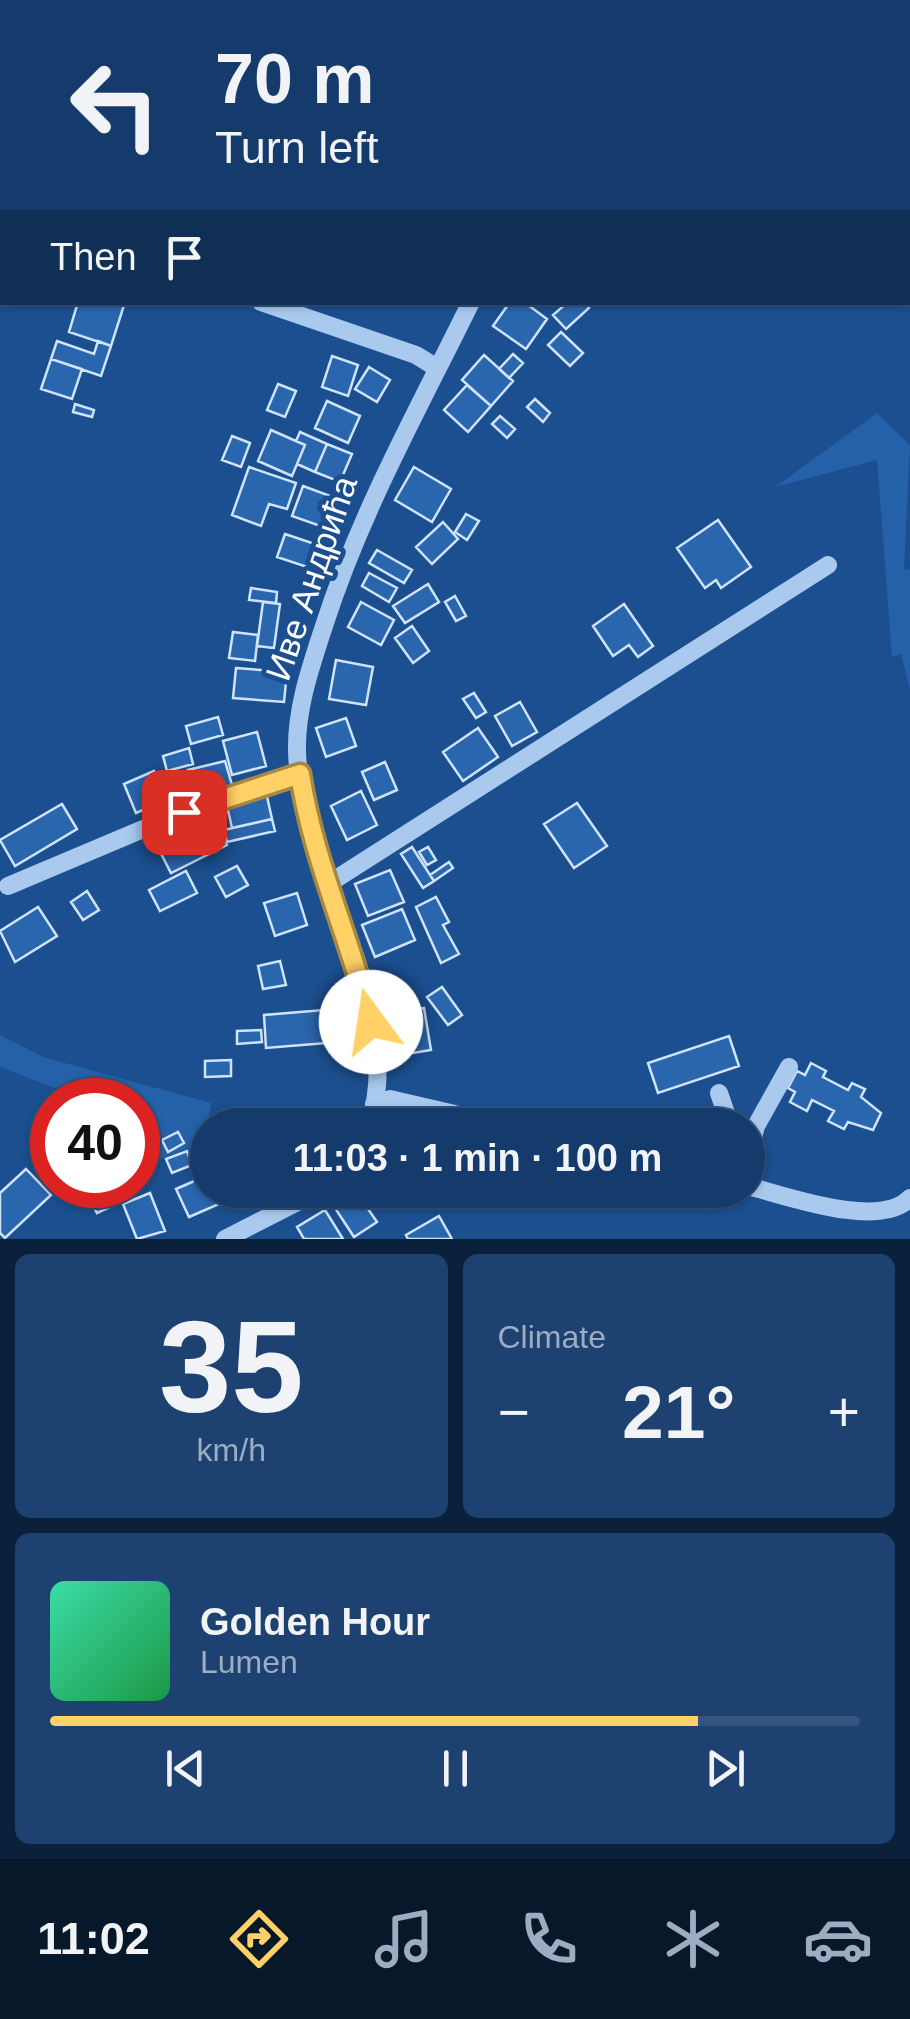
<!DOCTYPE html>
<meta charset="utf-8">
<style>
:root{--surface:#143b6b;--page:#1d4271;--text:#f1f3f6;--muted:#9dadc1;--line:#33557e;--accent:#ffd166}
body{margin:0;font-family:Arial,sans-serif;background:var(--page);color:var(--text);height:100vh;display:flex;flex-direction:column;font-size:38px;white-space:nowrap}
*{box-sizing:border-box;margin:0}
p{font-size:32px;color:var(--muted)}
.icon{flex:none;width:55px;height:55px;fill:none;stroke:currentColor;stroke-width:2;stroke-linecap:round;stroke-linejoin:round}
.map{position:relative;height:1239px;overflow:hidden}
.sheet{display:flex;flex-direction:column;gap:15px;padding:15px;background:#0b203b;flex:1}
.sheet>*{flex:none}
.hud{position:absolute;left:0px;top:0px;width:910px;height:305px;box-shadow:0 2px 8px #0004,0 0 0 2px var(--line);background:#143b6b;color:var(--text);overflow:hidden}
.speed{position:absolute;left:30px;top:1078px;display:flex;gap:20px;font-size:50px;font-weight:700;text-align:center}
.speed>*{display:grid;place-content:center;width:130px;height:130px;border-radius:50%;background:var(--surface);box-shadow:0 2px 8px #0004,0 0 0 2px var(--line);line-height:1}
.speed .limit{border:15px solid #d22;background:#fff;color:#111}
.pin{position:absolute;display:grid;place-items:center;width:85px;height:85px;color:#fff;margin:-42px;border-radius:20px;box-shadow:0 5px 15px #0006}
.me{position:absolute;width:110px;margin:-55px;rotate:346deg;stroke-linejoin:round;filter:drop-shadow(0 0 8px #0008)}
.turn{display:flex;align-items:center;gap:35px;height:210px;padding:0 50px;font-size:45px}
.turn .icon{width:130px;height:130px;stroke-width:2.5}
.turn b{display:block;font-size:70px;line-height:85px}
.then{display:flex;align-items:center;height:95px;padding:0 50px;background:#0003;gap:20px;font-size:38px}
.big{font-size:75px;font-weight:600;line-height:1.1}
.sheet .widget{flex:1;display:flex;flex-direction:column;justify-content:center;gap:15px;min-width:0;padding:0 35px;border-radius:15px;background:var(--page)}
.sheet .dial{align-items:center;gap:0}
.dial b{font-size:130px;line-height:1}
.song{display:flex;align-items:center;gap:30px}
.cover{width:120px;height:120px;border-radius:15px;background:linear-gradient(135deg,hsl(160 70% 55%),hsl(140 70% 35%))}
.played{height:10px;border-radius:5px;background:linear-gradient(90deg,var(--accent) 80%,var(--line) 80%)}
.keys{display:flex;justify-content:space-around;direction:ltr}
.heat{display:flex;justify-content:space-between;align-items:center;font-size:55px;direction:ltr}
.sheet .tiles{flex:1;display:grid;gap:15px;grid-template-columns:1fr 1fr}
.widget:last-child{grid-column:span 2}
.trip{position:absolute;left:190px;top:1108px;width:575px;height:100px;border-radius:50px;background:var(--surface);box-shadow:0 2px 8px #0004,0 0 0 2px var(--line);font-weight:600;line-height:100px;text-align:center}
.tabs{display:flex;height:160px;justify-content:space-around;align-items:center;background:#08182b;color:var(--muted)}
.tabs .icon{width:70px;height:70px}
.tabs .selected{color:var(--accent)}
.tabs b{font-size:45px;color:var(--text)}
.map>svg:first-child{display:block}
.green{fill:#2461a8}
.building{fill:#2a66ad;stroke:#cfe3fa;stroke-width:2.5}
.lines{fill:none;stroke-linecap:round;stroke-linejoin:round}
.minor{stroke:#a9c9ee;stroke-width:18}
.route-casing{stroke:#a68842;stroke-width:25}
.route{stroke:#ffd166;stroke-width:18}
.labels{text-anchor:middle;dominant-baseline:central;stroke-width:10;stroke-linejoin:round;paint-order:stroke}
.street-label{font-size:35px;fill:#fff;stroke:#1b4f8f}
</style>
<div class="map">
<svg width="910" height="1239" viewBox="0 0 910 1239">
<rect width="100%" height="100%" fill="#1b4f8f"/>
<path class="green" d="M877,413L910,445L904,570L910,569V689L901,654L892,657L877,460L775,487Z
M0,1035L43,1057L211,1103L206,1141L138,1168V1100H87L0,1067Z"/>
<path class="building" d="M78,302H125L111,346L69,332Z
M510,302H524L547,319L526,349L493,326Z
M568,302H584L589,308L566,329L553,315Z
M561,332L583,353L570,366L548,345Z
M57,341L94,354L98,341L111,346L101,376L51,359Z
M513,354L523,363L509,378L499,369Z
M484,355L513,381L491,406L462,380Z
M332,356L358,365L348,396L322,387Z
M51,359L82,369L72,399L41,389Z
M369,367L390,380L377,402L355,389Z
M278,384L296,391L285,417L267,410Z
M467,385L491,406L468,432L444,410Z
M535,399L550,413L543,422L527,407Z
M327,401L360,416L348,443L315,428Z
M75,404L94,410L92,417L73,412Z
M500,416L515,429L507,438L492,424Z
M271,430L305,445L292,476L258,461Z
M300,432L327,444L315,472L297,464L305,445L296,441Z
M232,436L250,443L241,467L222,460Z
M327,444L352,454L340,482L315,472Z
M249,467L296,483L287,509L269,504L261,526L232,515Z
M414,467L451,489L432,522L395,500Z
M303,486L333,497L323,527L292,516Z
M466,514L479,521L467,540L455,532Z
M718,520L751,567L721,588L716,580L705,588L677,548Z
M443,522L458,539L432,564L416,547Z
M285,534L315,544L307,567L277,557Z
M377,550L412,570L404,583L369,563Z
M369,573L397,588L389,602L362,586Z
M428,584L439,602L405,623L393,606Z
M251,588L277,592L276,603L249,600Z
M455,596L466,616L456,621L445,602Z
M263,602L280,604L274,648L257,646Z
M361,602L394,620L381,645L348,627Z
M624,604L653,646L638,657L629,645L613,656L593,626Z
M412,626L429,651L413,663L395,638Z
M233,632L258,635L255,661L229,658Z
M336,660L373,667L366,705L329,699Z
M236,668L287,672L284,702L233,698Z
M474,693L486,712L476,718L463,699Z
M520,702L537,732L512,746L495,716Z
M218,717L223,735L191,744L186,726Z
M346,718L356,746L326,757L316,728Z
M478,728L498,757L463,781L443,752Z
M257,732L266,766L232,775L223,741Z
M189,748L193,764L167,771L163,756Z
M225,761L232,785L195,795L188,770Z
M385,762L397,790L374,800L362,772Z
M154,771L166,800L136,813L124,784Z
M361,791L377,825L347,840L331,806Z
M266,792L272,819L232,828L226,801Z
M577,803L607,846L574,868L544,824Z
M62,804L77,829L15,866L0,840Z
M212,814L227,845L171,873L155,842Z
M272,819L275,831L227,842L224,830Z
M412,847L434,881L423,888L401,854Z
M428,847L436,860L427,865L419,852Z
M449,862L453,868L434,881L430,875Z
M237,866L248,885L226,897L215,877Z
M390,870L404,902L368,916L355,884Z
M186,871L197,893L160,911L149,890Z
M87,891L99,910L83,920L71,902Z
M297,893L307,925L275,936L264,903Z
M436,897L449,922L443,925L459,954L441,963L416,907Z
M38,907L57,936L15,962L0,931Z
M402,909L415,940L375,957L362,925Z
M280,961L286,985L263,989L258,966Z
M442,987L462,1015L448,1025L427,997Z
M424,1008L431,1050L400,1055L394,1012Z
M336,1009L338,1042L266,1048L264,1015Z
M261,1030L262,1042L237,1044V1031Z
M729,1036L739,1066L658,1093L648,1063Z
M231,1060V1076L205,1077V1061Z
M811,1063L826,1071L823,1077L848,1090L852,1083L865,1089L861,1097L881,1113L873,1130L848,1122L844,1129L828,1121L834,1111L812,1100L807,1111L790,1102L795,1092L788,1088L797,1071L805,1075Z
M265,1108L292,1121L290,1125H256Z
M317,1113L350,1124V1125H314Z
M178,1132L184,1143L168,1152L162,1140Z
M187,1151L192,1165L172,1173L166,1159Z
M26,1169L51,1195L5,1238L0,1233V1193Z
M208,1175V1190H229L233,1198L189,1217L176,1189Z
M119,1187L125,1200L97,1213L90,1200Z
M150,1193L165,1231L137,1239L123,1204Z
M357,1193L377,1222L354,1237L335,1208Z
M325,1210L343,1239H304L297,1227Z
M439,1216L452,1239H408L406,1235Z"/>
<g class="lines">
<path class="minor" d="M636,2L638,0
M0,219L2,220
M261,302L416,355L437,368
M328,884L828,565
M8,886L219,797L299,774
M719,1093L730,1125
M374,1104L390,1099L502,1125
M369,1125C409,1007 300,871 297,751C296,708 311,666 324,626C361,511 418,410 471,302
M748,1157L756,1126L789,1067
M748,1186C787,1196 880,1230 910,1198
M225,1239L321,1190"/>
</g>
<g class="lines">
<g class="route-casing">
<path id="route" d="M184,812L300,774C313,860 350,938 371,1022"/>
</g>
<use href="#route" class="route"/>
</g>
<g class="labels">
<g class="street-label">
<text transform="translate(311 578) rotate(-71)">Иве Андрића</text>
</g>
</g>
</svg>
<div class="speed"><div class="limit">40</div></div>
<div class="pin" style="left:184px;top:812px;background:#d93025"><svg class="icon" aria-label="arrive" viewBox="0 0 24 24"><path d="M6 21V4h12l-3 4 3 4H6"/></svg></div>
<svg class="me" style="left:371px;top:1022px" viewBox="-20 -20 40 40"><circle r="19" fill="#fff"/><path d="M0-13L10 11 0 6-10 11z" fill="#ffd166"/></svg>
<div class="trip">11:03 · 1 min · 100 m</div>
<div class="hud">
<div class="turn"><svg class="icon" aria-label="left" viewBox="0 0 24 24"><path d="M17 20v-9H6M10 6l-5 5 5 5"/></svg><div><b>70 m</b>Turn left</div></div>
<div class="then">Then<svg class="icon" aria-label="arrive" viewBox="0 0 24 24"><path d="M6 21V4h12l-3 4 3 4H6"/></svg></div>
</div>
</div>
<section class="sheet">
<div class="tiles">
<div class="widget dial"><b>35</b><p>km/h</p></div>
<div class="widget"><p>Climate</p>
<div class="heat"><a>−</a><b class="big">21°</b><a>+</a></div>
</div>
<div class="widget">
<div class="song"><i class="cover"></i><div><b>Golden Hour</b><p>Lumen</p></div></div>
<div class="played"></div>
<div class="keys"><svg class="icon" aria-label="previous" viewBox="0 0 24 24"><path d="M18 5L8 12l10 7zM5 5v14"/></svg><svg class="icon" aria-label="pause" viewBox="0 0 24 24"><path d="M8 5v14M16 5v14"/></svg><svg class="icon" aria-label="next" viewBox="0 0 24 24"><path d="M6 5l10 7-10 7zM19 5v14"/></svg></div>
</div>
</div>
</section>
<nav class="tabs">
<b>11:02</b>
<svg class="icon selected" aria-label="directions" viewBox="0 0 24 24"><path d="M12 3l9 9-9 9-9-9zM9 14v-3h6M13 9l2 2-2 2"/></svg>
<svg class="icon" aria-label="music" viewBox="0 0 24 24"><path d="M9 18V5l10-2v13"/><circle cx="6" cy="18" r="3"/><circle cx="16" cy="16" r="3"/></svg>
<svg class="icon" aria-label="phone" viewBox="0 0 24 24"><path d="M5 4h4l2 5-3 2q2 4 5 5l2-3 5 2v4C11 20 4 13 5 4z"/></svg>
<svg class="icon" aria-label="climate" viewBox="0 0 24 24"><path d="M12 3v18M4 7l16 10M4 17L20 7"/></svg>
<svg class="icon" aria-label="car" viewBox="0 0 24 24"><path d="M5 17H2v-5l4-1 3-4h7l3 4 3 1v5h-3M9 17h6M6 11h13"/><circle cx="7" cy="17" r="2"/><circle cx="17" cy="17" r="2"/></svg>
</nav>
